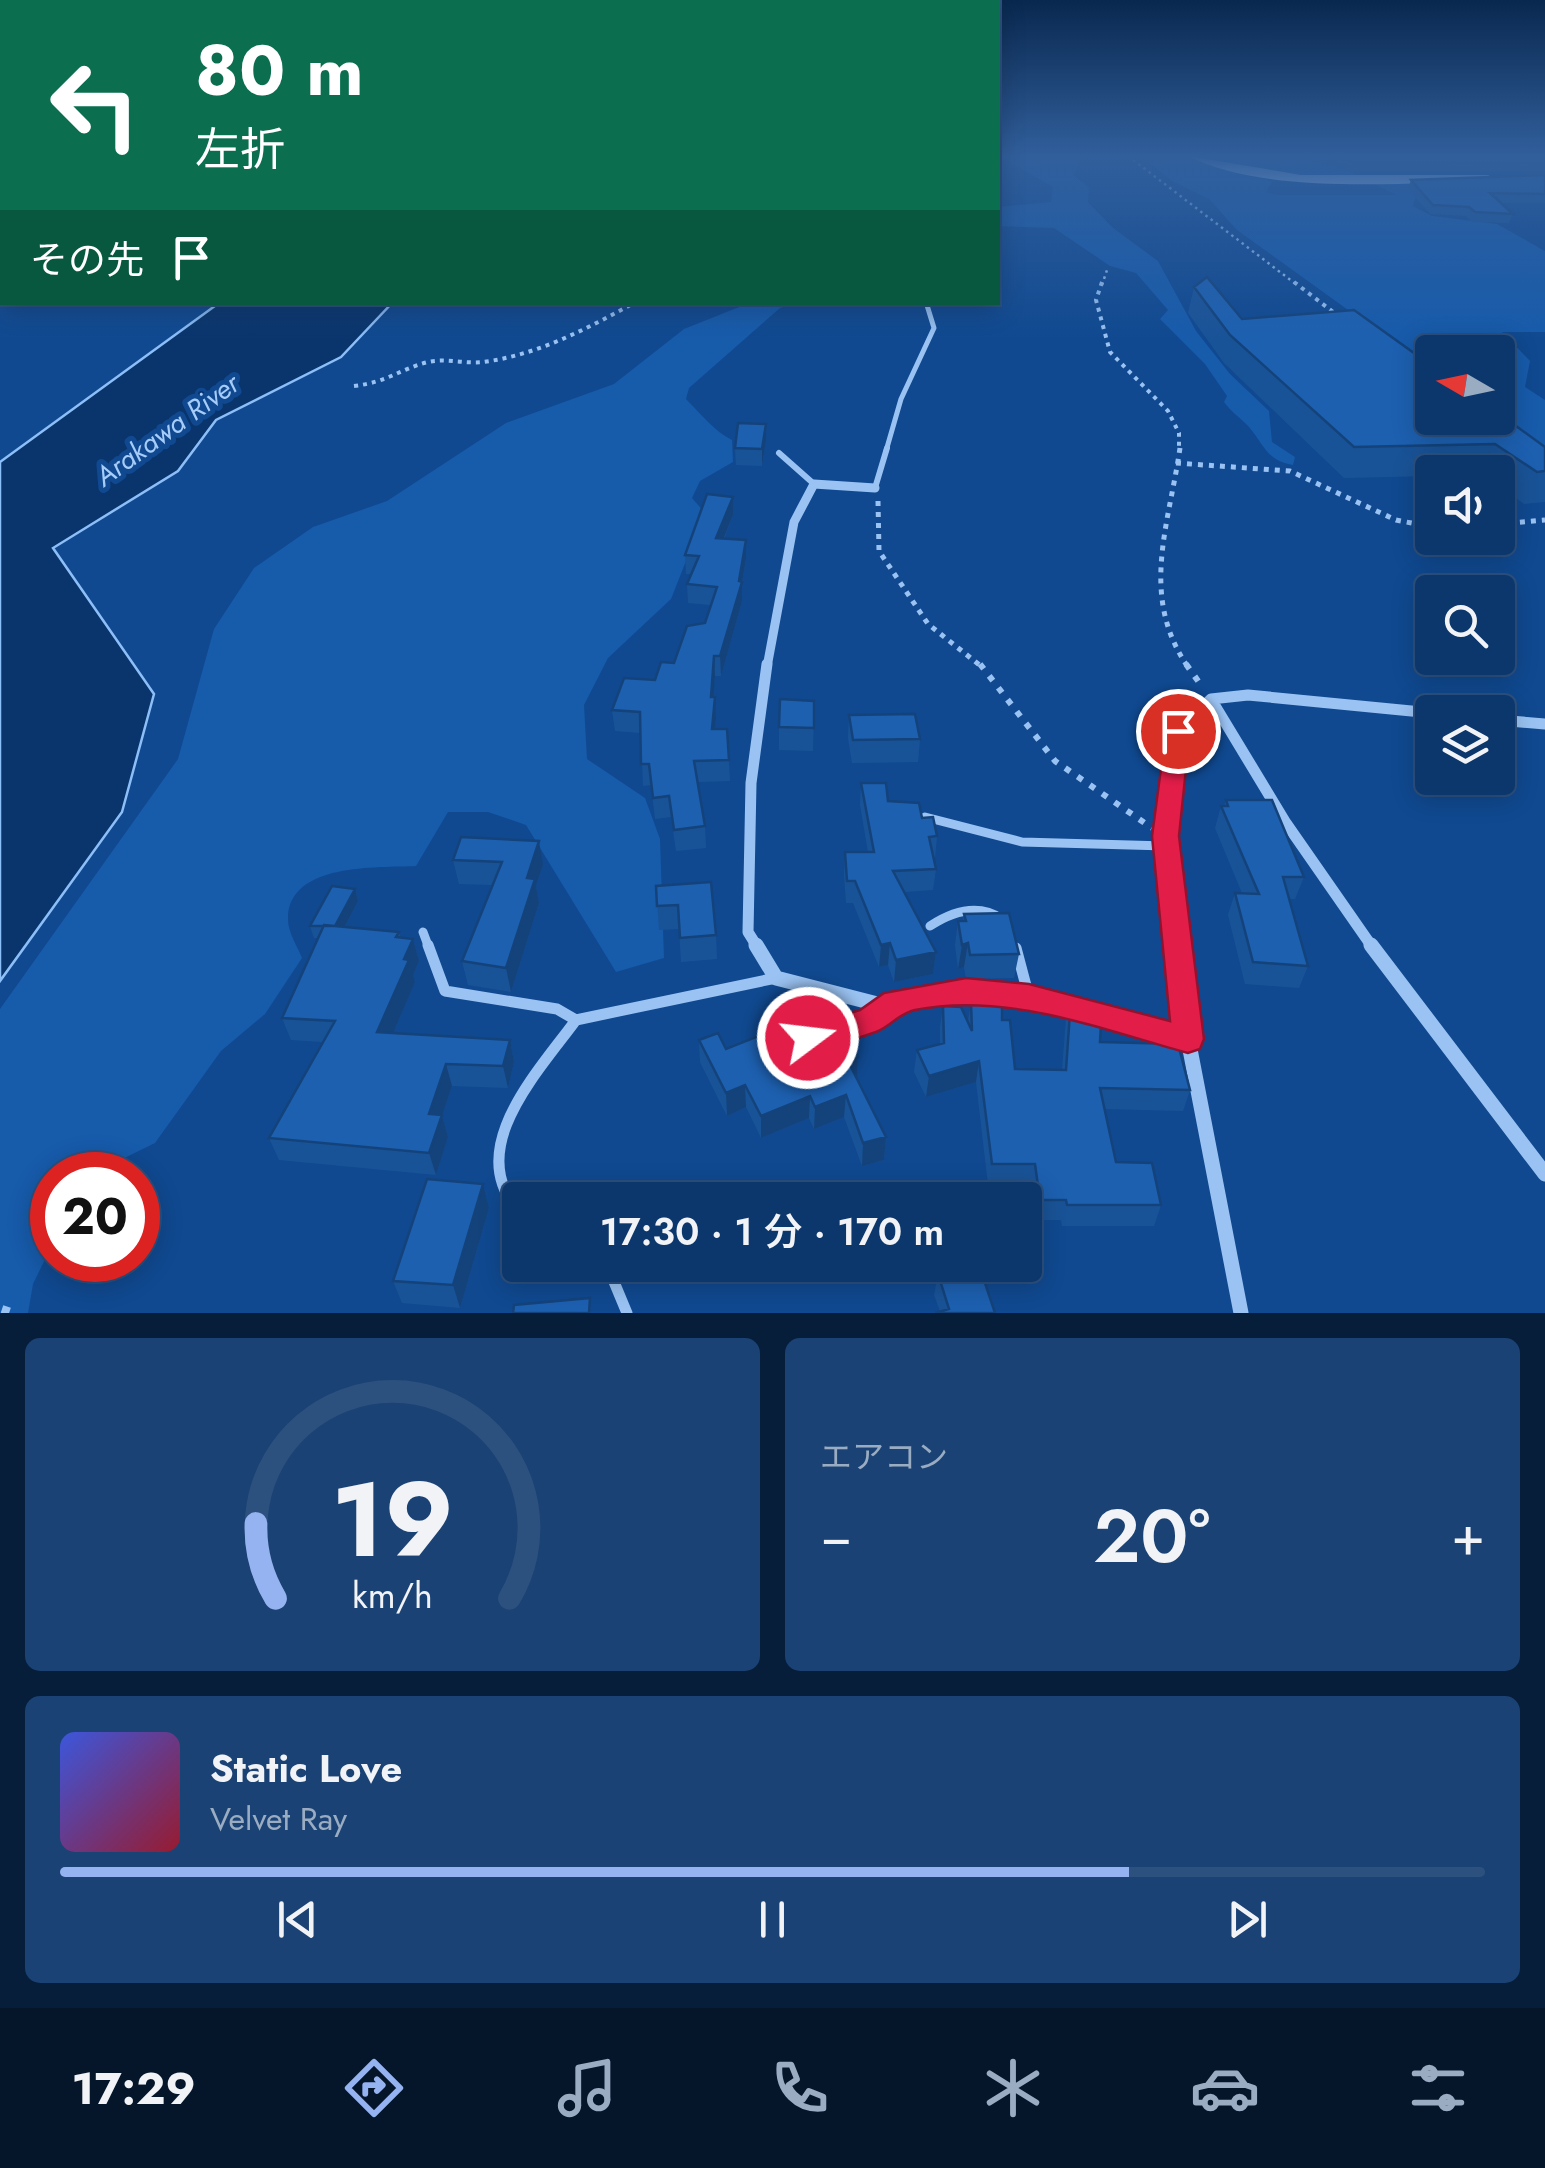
<!DOCTYPE html>
<html lang="ja">
<meta charset="utf-8">
<style>
:root{--surface:#0c376c;--page:#1a4274;--text:#f1f3f6;--muted:#9aacc2;--line:#2c517f;--accent:#95b2f1}
body{margin:0;font-family:Jost,"Noto Sans JP",sans-serif;background:var(--page);color:var(--text);height:100vh;display:flex;flex-direction:column;font-size:38px;white-space:nowrap}
*{box-sizing:border-box;margin:0}
p{font-size:32px;color:var(--muted)}
.icon{flex:none;width:55px;height:55px;fill:none;stroke:currentColor;stroke-width:2;stroke-linecap:round;stroke-linejoin:round}
.map{position:relative;height:1313px;overflow:hidden}
.drawer{display:flex;flex-direction:column;gap:25px;padding:25px;background:#071e3b;flex:1}
.drawer>*{flex:none}
.top-card{position:absolute;left:0px;top:0px;width:1000px;height:305px;box-shadow:0 5px 25px #0003,0 0 0 2px var(--line);background:#0b6e4f;color:#fff;overflow:hidden}
.needle{width:65px;rotate:279deg}
.buttons{position:absolute;left:1415px;top:335px;display:grid;gap:20px}
.buttons a{display:grid;place-items:center;width:100px;height:100px;border-radius:10px;background:var(--surface);box-shadow:0 5px 25px #0003,0 0 0 2px var(--line);font-size:50px}
.speed{position:absolute;left:30px;top:1152px;display:flex;gap:20px;font-size:50px;font-weight:700;text-align:center}
.speed>*{display:grid;place-content:center;width:130px;height:130px;border-radius:50%;background:var(--surface);box-shadow:0 5px 25px #0003,0 0 0 2px var(--line);line-height:1}
.speed .limit{border:15px solid #d22;background:#fff;color:#111}
.pin{position:absolute;display:grid;place-items:center;width:85px;height:85px;color:#fff;margin:-42px;border:5px solid #fff;border-radius:50%;box-shadow:0 2px 10px #0007}
.me{position:absolute;width:110px;margin:-55px;rotate:75deg;stroke-linejoin:round;filter:drop-shadow(0 0 8px #0008)}
.turn{display:flex;align-items:center;gap:35px;height:210px;padding:0 30px;font-size:45px}
.turn .icon{width:130px;height:130px;stroke-width:2.5}
.turn b{display:block;font-size:70px;line-height:85px}
.then{display:flex;align-items:center;height:95px;padding:0 30px;background:#0003;gap:20px;font-size:38px}
.big{font-size:75px;font-weight:600;line-height:1.1}
.drawer .tile{flex:1;display:flex;flex-direction:column;justify-content:center;gap:15px;min-width:0;padding:0 35px;border-radius:15px;background:var(--page)}
.drawer .dial{align-items:center;gap:0}
.dial svg{height:260px;overflow:visible;fill:none;stroke:var(--line);stroke-width:7;stroke-linecap:round;text-anchor:middle}
.dial text{fill:var(--text);stroke:none}
.song{display:flex;align-items:center;gap:30px}
.cover{width:120px;height:120px;border-radius:15px;background:linear-gradient(135deg,hsl(230 70% 55%),hsl(350 70% 35%))}
.played{height:10px;border-radius:5px;background:linear-gradient(90deg,var(--accent) 75%,var(--line) 75%)}
.keys{display:flex;justify-content:space-around;direction:ltr}
.heat{display:flex;justify-content:space-between;align-items:center;font-size:55px;direction:ltr}
.drawer .tiles{flex:1;display:grid;gap:25px;grid-template-columns:1fr 1fr}
.tile:last-child{grid-column:span 2}
.trip{position:absolute;left:502px;top:1182px;width:540px;height:100px;border-radius:10px;background:var(--surface);box-shadow:0 5px 25px #0003,0 0 0 2px var(--line);font-weight:600;line-height:100px;text-align:center}
.dock{display:flex;height:160px;justify-content:space-around;align-items:center;background:#05162b;color:var(--muted)}
.dock .icon{width:70px;height:70px}
.dock .active{color:var(--accent)}
.dock b{font-size:45px;color:var(--text)}
.map>svg:first-child{display:block}
.green{fill:#175bab}
.water{fill:#09346c;stroke:#8cbef7;stroke-width:2.5}
.lines{fill:none;stroke-linecap:round;stroke-linejoin:round}
.path-far4{stroke:#9ac3f3;stroke-width:2.5;stroke-dasharray:2.5 4;stroke-linecap:butt}
.path-far3{stroke:#9ac3f3;stroke-width:4;stroke-dasharray:4 5;stroke-linecap:butt}
.path-far2{stroke:#9ac3f3;stroke-width:5;stroke-dasharray:5 6;stroke-linecap:butt}
.path-far1{stroke:#9ac3f3;stroke-width:6;stroke-dasharray:6 9;stroke-linecap:butt}
.path{stroke:#9ac3f3;stroke-width:8;stroke-dasharray:8 11;stroke-linecap:butt}
.lane-far3{stroke:#9ac3f3;stroke-width:5}
.lane-far2{stroke:#9ac3f3;stroke-width:6}
.lane-far1{stroke:#9ac3f3;stroke-width:9}
.lane{stroke:#9ac3f3;stroke-width:11}
.street-far2{stroke:#9ac3f3;stroke-width:9}
.street-far1{stroke:#9ac3f3;stroke-width:11}
.street{stroke:#9ac3f3;stroke-width:15}
.secondary{fill:#cae0fd;fill-rule:evenodd}
.highway{stroke:#fff;stroke-width:30}
.wall{fill:#195397}
.shaded-wall{fill:#14437b}
.building{fill:#1d60b0;stroke:#14437b;stroke-width:2.5}
.route{fill:#e11d48;stroke:#92132f;stroke-width:2.5}
.labels{text-anchor:middle;dominant-baseline:central;stroke-width:10;stroke-linejoin:round;paint-order:stroke}
.far-water-label{font-size:28px;font-style:italic;fill:#a6cdfa;stroke:#104990}
</style>
<div class="map">
<svg width="1545" height="1313" viewBox="0 0 1545 1313">
<rect width="100%" height="100%" fill="#104990"/>
<path class="green" d="M999,156H1082L1074,175L1089,188L1088,202L1113,228L1158,261L1196,331L1230,374L1269,411L1272,442L1295,457L1293,465C1267,461 1264,445 1249,427C1241,418 1231,412 1224,402L1227,396L1205,364L1160,319L1168,310L1136,273L1110,266L1054,228L998,226V207L1051,202L1053,187Z
M1141,156H1303C1320,168 1345,164 1359,177L1235,173L1272,181L1266,192L1278,195H1397L1374,184L1413,182L1427,195L1416,196L1413,206L1432,216L1497,224L1545,251V332H1502L1530,361L1525,387L1545,400V456L1498,418V352H1432V384L1362,320L1237,230L1209,199L1172,181Z
M749,303H796L780,308L689,388L686,399C701,414 714,431 732,440L733,462L700,481L692,498L705,513L671,599L608,658L584,705L587,759L645,798L660,839L664,958L616,972L526,825L488,812H448L416,866C378,868 287,862 288,920C288,932 298,948 302,958L265,1014L221,1051L155,1143L104,1168L99,1175H52V1245L33,1284L28,1313H0V1009L178,759L214,629L254,568L313,527L387,501L506,423L614,384L684,329Z"/>
<path class="water" d="M219,303H392L341,357L216,420L178,471L53,548L154,694L122,812L0,981V462Z"/>
<g class="lines">
<path class="path-far4" d="M1128,156L1297,285
M1102,285L1107,270"/>
<path class="path-far3" d="M1102,282L1096,300L1110,352L1168,411L1179,433V451
M1294,282L1337,315
M354,386C388,382 400,369 428,362C445,358 465,364 483,362C538,355 588,328 636,302"/>
<path class="path-far2" d="M1180,448C1169,525 1139,596 1188,667
M1176,463L1290,471L1396,520L1432,527
M878,501L879,551L928,624L982,667
M1498,524L1545,520"/>
<path class="path-far1" d="M980,664L1055,761L1152,828
M1186,664L1203,688"/>
<path class="path" d="M2,1309L14,1313"/>
<path class="lane-far3" d="M886,451L901,399L934,328L926,302"/>
<path class="lane-far2" d="M779,453L814,484
M875,488L887,448"/>
<path class="lane-far1" d="M925,817L1022,842L1166,846
M930,926C953,911 978,903 1002,919
M423,932L429,948"/>
<path class="lane" d="M428,945L445,991L557,1009L576,1020
M1016,948L1029,997
M831,1031L870,1020L885,1006
M520,1212C462,1151 537,1073 576,1020L776,978
M607,1265L627,1313"/>
<path class="street-far2" d="M767,667L794,522L814,484L875,488"/>
<path class="street-far1" d="M1211,699L1286,823L1373,948
M1498,720L1545,724
M758,948L748,932L751,783L767,664
M1178,948L1166,846L1178,731L1211,699L1248,695L1432,713"/>
<path class="street" d="M756,945L776,978L885,1006L966,991L1029,997L1188,1039
M1177,945L1188,1039L1241,1313
M1371,945L1545,1174"/>
<path class="secondary" d="M1188,156L1301,175H1488L1493,178L1488,181C1401,183 1265,195 1188,156Z"/>
<path class="highway" d="M0,169L2,168"/>
</g>
<path class="wall" d="M1330,156H1545V171H1349Z
M1545,175V203H1500L1513,214L1509,223L1472,222L1466,216L1430,214L1408,189L1411,180Z
M1194,287L1242,319L1545,447V502L1524,504L1498,485V472H1432V476L1344,478L1224,363L1188,313Z
M766,441L762,466L736,465L735,448Z
M733,515L724,539L746,540V559L742,583V601L721,676H715L713,697L716,718L715,729H727L730,781L698,782L705,826L706,848L676,851L671,817L655,819L651,785L643,786L641,733L615,731L612,710L655,680L674,663L705,623L711,605L688,603L687,584L691,574H686L685,555Z
M814,701L813,751L779,750V727Z
M849,715L920,739L918,762L852,763L848,738Z
M861,783L888,801L922,818L937,836L935,858H933L936,869L933,890L905,892L936,952L933,974L894,982L888,965L879,967L853,903H846L844,874L845,852H868L860,805Z
M1226,800L1304,877L1295,899H1289L1308,966L1299,988L1245,984L1228,915L1235,893H1242L1215,828L1221,806H1224Z
M453,860L543,865L536,886L539,903L511,992L468,985L462,961L493,885L459,884Z
M656,886L716,935L717,959L681,962L679,929L659,930Z
M355,889L358,901L345,927L399,932L400,937L413,939L419,961L413,975L415,982L393,1033L510,1040L514,1062L508,1088L452,1086L442,1116L448,1137L436,1175L279,1160L269,1138L323,1042L291,1040L282,1018L318,938H314L310,926Z
M964,914L1019,954L1014,978L966,979L964,967L958,969L955,945L958,921H963Z
M1071,998L1100,1042L1190,1090L1183,1111L1104,1109L1116,1162L1161,1205L1154,1226H1062L1061,1220H1035L1030,1185H988L976,1082L926,1097L914,1072L917,1050L940,1044V1027L943,1006L968,1021L971,1002L1002,1020L1015,1069L1062,1070L1066,1019Z
M699,1040L726,1049L774,1042L858,1057L857,1079L886,1137L884,1160L862,1166L844,1117L814,1129L809,1118L761,1138L746,1107L727,1116L700,1062Z
M483,1184L489,1208L460,1308L402,1303L393,1281Z
M938,1274L995,1313L940,1311L934,1295Z"/>
<path class="shaded-wall" d="M766,424V441L762,466V449Z
M733,497V515L716,557V538Z
M746,540V559L742,583V601L721,676L720,656Z
M714,656L715,676L712,718L711,697Z
M715,697L716,718L713,750L712,729Z
M539,841L543,865L536,886L539,903L511,992L506,968L527,878Z
M355,889L358,901L338,940L334,928Z
M413,939L419,961L413,975L415,982L384,1054L377,1032Z
M890,943L888,965L879,967L881,945Z
M968,943L964,967L958,969L962,945Z
M936,952L933,974L894,982L896,960Z
M510,1040L514,1062L508,1088L503,1066Z
M858,1057L857,1080L848,1061Z
M979,1061L976,1082L926,1097L929,1076Z
M446,1064L452,1086L442,1116L448,1137L436,1175L429,1153V1114Z
M745,1085L746,1107L727,1116L726,1093Z
M846,1095L844,1117L814,1129L815,1107Z
M810,1096L809,1118L761,1138V1116Z
M886,1137L884,1160L862,1166L863,1143Z
M483,1184L489,1208L460,1308L453,1285Z"/>
<path class="building" d="M1344,156H1545V163L1352,162Z
M1545,175V194L1490,193L1513,214L1475,212L1469,207L1433,205L1411,180Z
M1207,277L1242,319L1354,310L1432,366V418H1498V413L1545,447V471L1537,472L1495,444L1354,447L1230,335L1194,287Z
M738,423L766,424L762,449L735,448Z
M707,494L733,497L716,538L746,540L739,581L742,582L720,656H714L711,697H715L712,729H727L729,760L694,761L705,826L674,830L669,796L653,798L649,764H641L640,712L612,710L624,678L655,680L661,662L674,663L687,626L705,623L717,587L687,584L699,556L685,555Z
M780,699L814,701V728L779,727Z
M915,714L920,739L853,740L849,715Z
M861,783H886L888,801L919,803L922,818L933,817L937,836L929,837L936,869L893,871L936,952L896,960L890,943L881,945L855,881H847L845,852H874Z
M1226,800H1272L1304,877H1283L1308,966L1253,962L1235,893L1259,894L1221,806H1228Z
M461,837L539,841L527,878L535,879L506,968L462,961L502,862L453,860Z
M711,882L716,935L680,938L678,905L657,906L656,886Z
M332,886L355,889L335,926H310Z
M1009,913L1019,954L970,955L968,943L962,945L958,921H966L964,914Z
M324,925L399,932L396,937L413,939L404,959L409,960L377,1032L510,1040L503,1066L446,1064L429,1114L442,1115L429,1153L269,1138L335,1021L282,1018Z
M1071,998L1102,1005L1100,1042L1178,1044L1190,1090L1100,1088L1116,1162L1152,1163L1161,1205H1067L1066,1200H1040L1035,1164H992L979,1061L929,1076L917,1050L944,1043L943,1006L961,1007L972,1031L971,1002L1002,1004V1020H1010L1015,1069L1066,1070Z
M831,1020L858,1057L848,1061L886,1137L863,1143L846,1095L815,1107L810,1096L761,1116L745,1085L726,1093L699,1040L718,1033L726,1049L769,1032L774,1042Z
M427,1179L483,1184L453,1285L393,1281Z
M979,1265L995,1313H935L949,1309L938,1274Z
M590,1298L589,1313H513L514,1305Z"/>
<linearGradient id="sky" x2="0" y2="1"><stop stop-color="#09284f"/><stop offset="0.46" stop-color="#315f9c"/><stop offset="1" stop-color="#315f9c" stop-opacity="0"/></linearGradient>
<rect width="1545" height="340" fill="url(#sky)"/>
<path class="route" d="M1178,723L1190,731L1179,836L1204,1039L1200,1049L1188,1053C1100,1029 1007,992 915,1010C898,1014 891,1026 876,1032C854,1040 831,1045 808,1051L797,1047L792,1038L797,1028L860,1010L884,993L966,978L1029,984L1170,1021L1152,836L1166,731Z"/>
<g class="labels">
<g class="far-water-label">
<text transform="translate(167 430) rotate(-36)">Arakawa River</text>
</g>
</g>
</svg>
<div class="buttons">
<a><svg class="needle" viewBox="-14 -14 28 28"><path d="M0-13l5 13h-10z" fill="#e53935"/><path d="M0 13l5-13h-10z" fill="#9aacc2"/></svg></a>
<a><svg class="icon" aria-label="sound" viewBox="0 0 24 24"><path d="M4 9h4l5-4v14l-5-4H4zM17 9q2 3 0 6"/></svg></a>
<a><svg class="icon" aria-label="search" viewBox="0 0 24 24"><circle cx="10" cy="10" r="6"/><path d="M15 15l6 6"/></svg></a>
<a><svg class="icon" aria-label="layers" viewBox="0 0 24 24"><path d="M12 4l9 5-9 5-9-5zM3 14l9 5 9-5"/></svg></a>
</div>
<div class="speed"><div class="limit">20</div></div>
<div class="pin" style="left:1178px;top:731px;background:#d93025"><svg class="icon" aria-label="arrive" viewBox="0 0 24 24"><path d="M6 21V4h12l-3 4 3 4H6"/></svg></div>
<svg class="me" style="left:808px;top:1038px" viewBox="-20 -20 40 40"><circle r="17" fill="#e11d48" stroke="#fff" stroke-width="3"/><path d="M0-11L8 9 0 5-8 9z" fill="#fff"/></svg>
<div class="trip">17:30 · 1 分 · 170 m</div>
<div class="top-card">
<div class="turn"><svg class="icon" aria-label="left" viewBox="0 0 24 24"><path d="M17 20v-9H6M10 6l-5 5 5 5"/></svg><div><b>80 m</b>左折</div></div>
<div class="then">その先<svg class="icon" aria-label="arrive" viewBox="0 0 24 24"><path d="M6 21V4h12l-3 4 3 4H6"/></svg></div>
</div>
</div>
<section class="drawer">
<div class="tiles">
<div class="tile dial"><svg viewBox="0 0 100 80">
<path d="M14 69A42 42 0 1 1 86 69"/>
<path d="M14 69A42 42 0 0 1 8 46" stroke="#95b2f1"/>
<text x="50" y="56" font-size="32" font-weight="700">19</text>
<text x="50" y="72" font-size="11">km/h</text>
</svg></div>
<div class="tile"><p>エアコン</p>
<div class="heat"><a>−</a><b class="big">20°</b><a>+</a></div>
</div>
<div class="tile">
<div class="song"><i class="cover"></i><div><b>Static Love</b><p>Velvet Ray</p></div></div>
<div class="played"></div>
<div class="keys"><svg class="icon" aria-label="previous" viewBox="0 0 24 24"><path d="M18 5L8 12l10 7zM5 5v14"/></svg><svg class="icon" aria-label="pause" viewBox="0 0 24 24"><path d="M8 5v14M16 5v14"/></svg><svg class="icon" aria-label="next" viewBox="0 0 24 24"><path d="M6 5l10 7-10 7zM19 5v14"/></svg></div>
</div>
</div>
</section>
<nav class="dock">
<b>17:29</b>
<svg class="icon active" aria-label="directions" viewBox="0 0 24 24"><path d="M12 3l9 9-9 9-9-9zM9 14v-3h6M13 9l2 2-2 2"/></svg>
<svg class="icon" aria-label="music" viewBox="0 0 24 24"><path d="M9 18V5l10-2v13"/><circle cx="6" cy="18" r="3"/><circle cx="16" cy="16" r="3"/></svg>
<svg class="icon" aria-label="phone" viewBox="0 0 24 24"><path d="M5 4h4l2 5-3 2q2 4 5 5l2-3 5 2v4C11 20 4 13 5 4z"/></svg>
<svg class="icon" aria-label="climate" viewBox="0 0 24 24"><path d="M12 3v18M4 7l16 10M4 17L20 7"/></svg>
<svg class="icon" aria-label="car" viewBox="0 0 24 24"><path d="M5 17H2v-5l4-1 3-4h7l3 4 3 1v5h-3M9 17h6M6 11h13"/><circle cx="7" cy="17" r="2"/><circle cx="17" cy="17" r="2"/></svg>
<svg class="icon" aria-label="filters" viewBox="0 0 24 24"><path d="M4 7h16M4 17h16"/><circle cx="9" cy="7" r="2"/><circle cx="15" cy="17" r="2"/></svg>
</nav>
